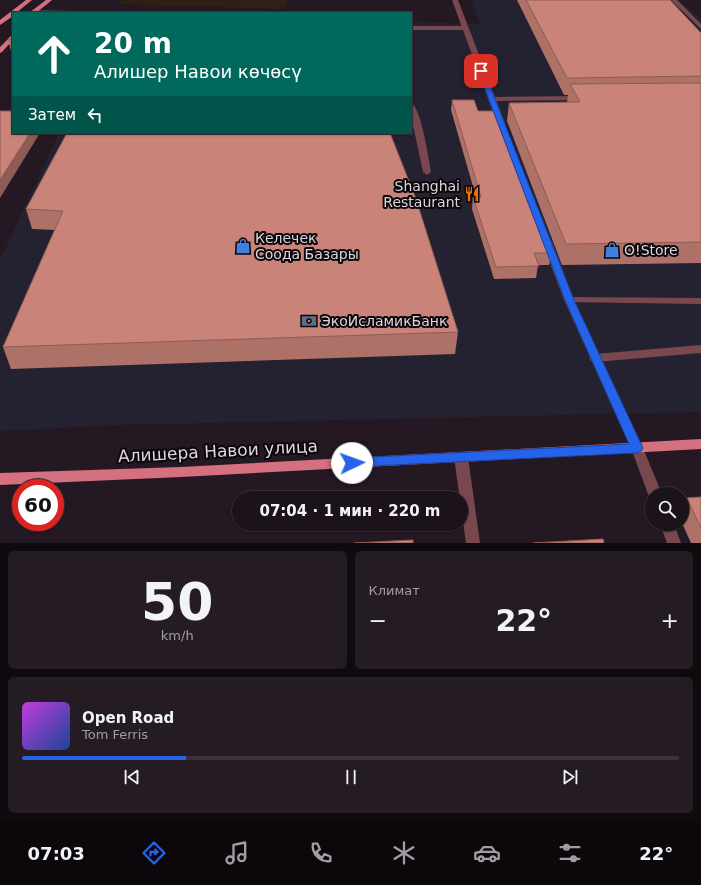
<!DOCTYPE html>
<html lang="ru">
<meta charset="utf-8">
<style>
:root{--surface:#1b121a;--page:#241b23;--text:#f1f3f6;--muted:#a09ea2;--line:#393239;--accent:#2563eb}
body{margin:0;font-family:"DejaVu Sans",sans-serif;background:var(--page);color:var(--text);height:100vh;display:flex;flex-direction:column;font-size:15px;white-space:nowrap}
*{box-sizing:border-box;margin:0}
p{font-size:13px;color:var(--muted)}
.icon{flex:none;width:22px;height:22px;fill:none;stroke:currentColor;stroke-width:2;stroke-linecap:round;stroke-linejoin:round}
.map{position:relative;height:543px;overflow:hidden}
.drawer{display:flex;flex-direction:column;gap:8px;padding:8px;background:#0f0a0e;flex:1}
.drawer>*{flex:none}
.banner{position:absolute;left:12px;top:12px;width:400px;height:122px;border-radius:0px;box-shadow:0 1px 3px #0004,0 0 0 1px var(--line);background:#00695c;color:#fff;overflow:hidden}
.tools{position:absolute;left:645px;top:487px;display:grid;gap:8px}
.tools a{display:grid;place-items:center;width:44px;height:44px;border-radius:50%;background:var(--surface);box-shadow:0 1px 3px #0004,0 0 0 1px var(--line);font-size:20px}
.speed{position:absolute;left:12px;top:479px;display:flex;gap:8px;font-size:20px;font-weight:700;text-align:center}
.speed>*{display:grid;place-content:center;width:52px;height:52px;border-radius:50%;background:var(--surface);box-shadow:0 1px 3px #0004,0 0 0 1px var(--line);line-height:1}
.speed .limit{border:6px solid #d22;background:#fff;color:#111}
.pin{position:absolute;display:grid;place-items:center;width:34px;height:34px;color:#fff;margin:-17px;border-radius:8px;box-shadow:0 2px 6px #0006}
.me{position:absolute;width:44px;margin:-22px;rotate:87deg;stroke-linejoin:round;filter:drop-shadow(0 0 3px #0008)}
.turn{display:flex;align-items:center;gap:14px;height:84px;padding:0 16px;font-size:18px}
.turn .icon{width:52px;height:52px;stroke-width:2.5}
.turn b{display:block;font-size:28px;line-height:34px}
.then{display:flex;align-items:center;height:38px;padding:0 16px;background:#0003;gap:8px;font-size:15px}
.big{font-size:30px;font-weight:600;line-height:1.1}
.drawer .widget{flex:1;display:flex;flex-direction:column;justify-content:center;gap:6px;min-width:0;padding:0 14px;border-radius:6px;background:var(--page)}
.drawer .dial{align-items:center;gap:0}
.dial b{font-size:52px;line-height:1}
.song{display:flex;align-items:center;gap:12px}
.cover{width:48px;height:48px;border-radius:6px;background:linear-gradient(135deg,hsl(290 70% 55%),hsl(220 70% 35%))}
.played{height:4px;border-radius:2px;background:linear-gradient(90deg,var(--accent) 25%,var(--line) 25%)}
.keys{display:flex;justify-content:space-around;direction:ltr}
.heat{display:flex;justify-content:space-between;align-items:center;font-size:22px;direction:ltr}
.drawer .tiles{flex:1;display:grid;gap:8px;grid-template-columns:1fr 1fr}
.widget:last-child{grid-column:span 2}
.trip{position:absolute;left:232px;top:491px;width:236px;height:40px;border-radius:20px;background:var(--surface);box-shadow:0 1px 3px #0004,0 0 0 1px var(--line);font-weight:600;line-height:40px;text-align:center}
.dock{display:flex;height:64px;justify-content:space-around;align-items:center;background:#0b070a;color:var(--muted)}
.dock .icon{width:28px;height:28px}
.dock .selected{color:var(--accent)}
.dock b{font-size:18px;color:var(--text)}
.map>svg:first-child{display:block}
.commercial{fill:#242131}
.education{fill:#2f2015}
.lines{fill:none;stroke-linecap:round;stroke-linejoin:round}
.service{fill:#79484e;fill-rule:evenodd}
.minor{fill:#79484e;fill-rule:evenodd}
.primary{fill:#d5707f;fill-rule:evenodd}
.wall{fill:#ad7167}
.shaded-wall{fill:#8d5c54}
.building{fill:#c98378;stroke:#8d5c54}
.route{fill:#2563eb;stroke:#184099}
.labels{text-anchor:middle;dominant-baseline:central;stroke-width:4;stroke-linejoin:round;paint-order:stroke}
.poi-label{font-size:14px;fill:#ded6de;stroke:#0a060a;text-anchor:start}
.near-street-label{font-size:17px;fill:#ded6de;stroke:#0a060a}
</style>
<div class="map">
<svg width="701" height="543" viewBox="0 0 701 543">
<rect width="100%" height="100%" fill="#241823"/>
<path class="commercial" d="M471,0H679L701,19V412L121,425L0,431V260L59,133H411V22L480,24Z"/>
<path class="education" d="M122,0H288L283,9L119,4Z"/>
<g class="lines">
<path class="service" d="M671,0H677L701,24V29Z
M411,26H466L469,28L466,30H411Z
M582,96H585V100L492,101L488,99L492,97Z
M411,103C421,107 429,160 431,172L427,175L423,172L411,116Z
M569,297L701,298V304L565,302L564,300L565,298Z
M701,345V353L595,362L591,361L589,358L591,355L595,354Z"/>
<path class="minor" d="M452,0H458L505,123L504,125H498L497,123Z
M547,239L552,242L574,300L643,448L662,494H652V499L648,494L631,448L564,300L542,242Z
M461,452L466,453L468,457L480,543H466L454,457L456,453Z
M660,524H674L681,543H667Z"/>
<path class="primary" d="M26,0H32L16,13H13V16L0,25V20Z
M46,0H52L36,13H29Z
M13,34V40L2,52L0,53V47Z
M701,439V449L181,477L0,485V473L181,467Z"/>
</g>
<path class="wall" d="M517,0H670L701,33V263L562,265L507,121L509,103H567V102L568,95H564Z
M13,34V55H12L8,39Z
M452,100L478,111L552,253L549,265H538L536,278L494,279L472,209L473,197H476L451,110Z
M67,133L458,332L455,354L11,369L3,347L55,230L32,229L26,209Z
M701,497V543H691L682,523V509L687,498Z"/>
<path class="shaded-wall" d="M30,133H40L0,198V180Z"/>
<path class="building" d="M526,0H670L701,33V76L567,78Z
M35,11L216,13H33Z
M13,34V39H8Z
M701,83V242L566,244L509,103L580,102L570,84Z
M452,100H474L478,111H497L552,253H534L539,266L496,267L473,197H481Z
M0,111H13V133H30L0,180Z
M67,133H390L416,199L458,332L3,347L63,211L26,209Z
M701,497V528L687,498Z
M603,539L604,543H533Z
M413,540V543H354Z"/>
<path class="route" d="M481,69L484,71L574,300L643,448L641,451L637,453L352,467L348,466L346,463L348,459L352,458L629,444L565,300L478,71Z"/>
<defs>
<g id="restaurant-bare" transform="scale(1.2)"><path d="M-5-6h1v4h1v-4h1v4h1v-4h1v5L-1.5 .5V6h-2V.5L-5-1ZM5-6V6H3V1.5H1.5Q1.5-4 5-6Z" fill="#e8710a" stroke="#0a060a" stroke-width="2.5" paint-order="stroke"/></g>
<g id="shop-bare" transform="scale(1.2)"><path d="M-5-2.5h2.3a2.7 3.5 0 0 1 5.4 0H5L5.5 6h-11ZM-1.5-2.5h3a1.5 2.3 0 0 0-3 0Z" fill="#3f7fe0" stroke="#0a060a" stroke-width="2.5" paint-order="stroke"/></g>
<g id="bank-bare" transform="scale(1.2)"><path d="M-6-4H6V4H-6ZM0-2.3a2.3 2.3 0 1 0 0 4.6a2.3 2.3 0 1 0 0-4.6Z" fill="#5c6f8a" stroke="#0a060a" stroke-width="2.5" paint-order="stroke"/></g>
</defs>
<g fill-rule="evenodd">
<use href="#restaurant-bare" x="472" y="194"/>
<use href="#shop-bare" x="243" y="246"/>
<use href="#shop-bare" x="612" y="250"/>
<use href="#bank-bare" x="309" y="321"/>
</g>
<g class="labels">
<g class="poi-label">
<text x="460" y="186" text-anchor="end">Shanghai<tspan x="460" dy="16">Restaurant</tspan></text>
<text x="255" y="238">Келечек<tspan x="255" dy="16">Соода Базары</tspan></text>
<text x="624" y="250">O!Store</text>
<text x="321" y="321">ЭкоИсламикБанк</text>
</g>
<g class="near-street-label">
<text transform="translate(218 451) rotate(-3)">Алишера Навои улица</text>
</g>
</g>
</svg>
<div class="tools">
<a><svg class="icon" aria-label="search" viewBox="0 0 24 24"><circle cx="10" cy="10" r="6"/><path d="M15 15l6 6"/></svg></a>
</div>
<div class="speed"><div class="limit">60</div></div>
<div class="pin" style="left:481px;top:71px;background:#d93025"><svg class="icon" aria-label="arrive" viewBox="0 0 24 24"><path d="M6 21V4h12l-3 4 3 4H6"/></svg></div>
<svg class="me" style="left:352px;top:463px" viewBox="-20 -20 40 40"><circle r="19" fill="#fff"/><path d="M0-13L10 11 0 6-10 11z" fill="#2563eb"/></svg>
<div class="trip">07:04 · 1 мин · 220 m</div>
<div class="banner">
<div class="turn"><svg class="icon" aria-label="ahead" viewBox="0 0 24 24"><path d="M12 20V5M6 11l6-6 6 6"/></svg><div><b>20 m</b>Алишер Навои көчөсү</div></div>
<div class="then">Затем<svg class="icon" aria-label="left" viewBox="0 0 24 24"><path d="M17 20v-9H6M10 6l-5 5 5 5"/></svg></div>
</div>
</div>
<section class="drawer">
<div class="tiles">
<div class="widget dial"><b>50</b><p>km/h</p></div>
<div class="widget"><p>Климат</p>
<div class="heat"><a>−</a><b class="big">22°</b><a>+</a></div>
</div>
<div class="widget">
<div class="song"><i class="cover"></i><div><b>Open Road</b><p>Tom Ferris</p></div></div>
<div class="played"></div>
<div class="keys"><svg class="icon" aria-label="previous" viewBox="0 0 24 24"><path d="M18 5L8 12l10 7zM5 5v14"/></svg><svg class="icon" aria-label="pause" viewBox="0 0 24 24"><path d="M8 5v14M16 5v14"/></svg><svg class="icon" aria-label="next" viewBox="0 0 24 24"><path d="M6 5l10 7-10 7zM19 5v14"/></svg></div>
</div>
</div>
</section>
<nav class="dock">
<b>07:03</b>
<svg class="icon selected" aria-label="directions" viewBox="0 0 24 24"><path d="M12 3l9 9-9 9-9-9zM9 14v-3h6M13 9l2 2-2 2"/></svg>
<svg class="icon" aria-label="music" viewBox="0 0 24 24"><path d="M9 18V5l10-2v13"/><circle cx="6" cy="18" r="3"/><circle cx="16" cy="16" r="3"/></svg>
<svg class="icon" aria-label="phone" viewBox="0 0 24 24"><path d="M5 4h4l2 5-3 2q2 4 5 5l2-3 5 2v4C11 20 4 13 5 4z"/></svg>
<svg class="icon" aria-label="climate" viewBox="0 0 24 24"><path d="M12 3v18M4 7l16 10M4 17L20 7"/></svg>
<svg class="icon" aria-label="car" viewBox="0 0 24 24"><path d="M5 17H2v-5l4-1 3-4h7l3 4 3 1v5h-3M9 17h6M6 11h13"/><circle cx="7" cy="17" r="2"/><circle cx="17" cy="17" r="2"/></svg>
<svg class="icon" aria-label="filters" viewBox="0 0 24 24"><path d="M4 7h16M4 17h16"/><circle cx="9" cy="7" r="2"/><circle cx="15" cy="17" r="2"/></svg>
<b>22°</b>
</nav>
